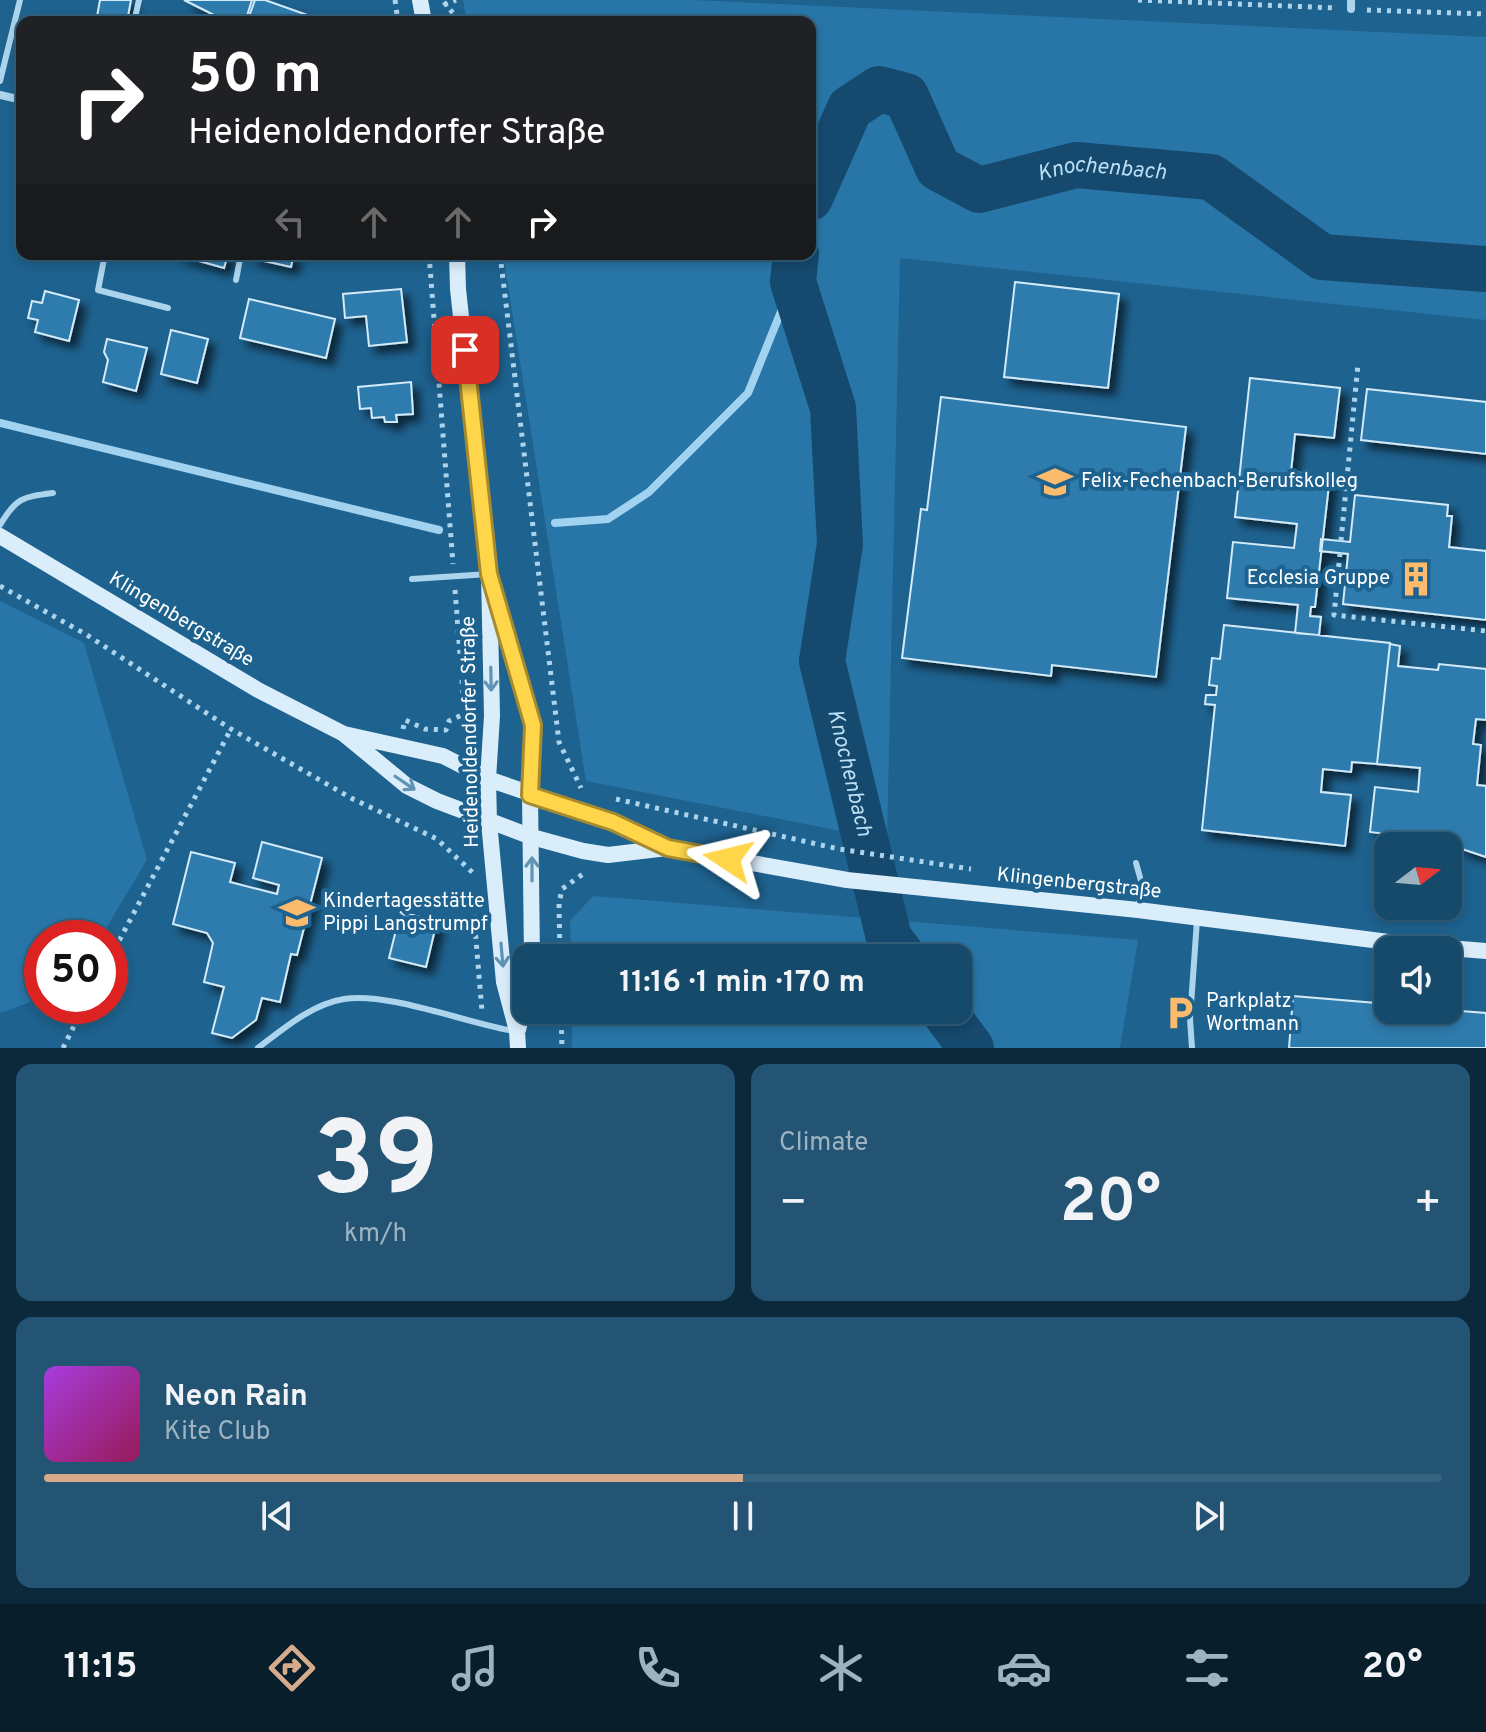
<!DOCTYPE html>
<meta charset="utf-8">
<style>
:root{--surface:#164a6b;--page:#235473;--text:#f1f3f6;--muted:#9eb3c1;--line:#35627e;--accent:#d6ab8b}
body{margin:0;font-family:Overpass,sans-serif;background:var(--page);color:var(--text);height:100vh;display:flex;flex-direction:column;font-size:30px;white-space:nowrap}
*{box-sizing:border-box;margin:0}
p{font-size:26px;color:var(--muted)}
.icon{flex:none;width:44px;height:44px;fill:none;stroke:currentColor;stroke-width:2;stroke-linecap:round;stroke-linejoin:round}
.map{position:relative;height:1048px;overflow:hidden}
.panel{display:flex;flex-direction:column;gap:16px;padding:16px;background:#0c293b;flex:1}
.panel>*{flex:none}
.hud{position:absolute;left:16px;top:16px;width:800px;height:244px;border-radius:16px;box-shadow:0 4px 12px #0003,0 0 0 2px var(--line);background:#202124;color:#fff;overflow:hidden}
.needle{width:52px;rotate:74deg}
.fabs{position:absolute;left:1374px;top:832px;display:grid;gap:16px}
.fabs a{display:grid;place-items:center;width:88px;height:88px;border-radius:16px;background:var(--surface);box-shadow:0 4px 12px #0003,0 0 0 2px var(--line);font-size:40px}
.speed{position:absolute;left:24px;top:920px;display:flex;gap:16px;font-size:40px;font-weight:700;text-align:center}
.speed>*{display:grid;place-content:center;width:104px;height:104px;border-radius:50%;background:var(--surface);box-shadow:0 4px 12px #0003,0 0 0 2px var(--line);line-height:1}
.speed .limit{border:12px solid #d22;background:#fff;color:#111}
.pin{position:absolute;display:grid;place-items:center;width:68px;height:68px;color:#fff;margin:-34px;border-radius:16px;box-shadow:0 4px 12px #0006}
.me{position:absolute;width:88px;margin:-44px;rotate:280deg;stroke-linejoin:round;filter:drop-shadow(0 0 6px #0008)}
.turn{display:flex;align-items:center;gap:28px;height:168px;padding:0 40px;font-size:36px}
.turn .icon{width:104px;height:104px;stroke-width:2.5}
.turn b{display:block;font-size:56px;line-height:68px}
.lanes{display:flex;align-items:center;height:76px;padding:0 40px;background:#0003;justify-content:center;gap:40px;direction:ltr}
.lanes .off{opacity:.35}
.big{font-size:60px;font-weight:700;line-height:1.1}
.panel .tile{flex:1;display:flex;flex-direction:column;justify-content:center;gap:12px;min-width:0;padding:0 28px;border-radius:16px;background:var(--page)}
.panel .dial{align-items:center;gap:0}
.dial b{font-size:104px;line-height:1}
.song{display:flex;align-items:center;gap:24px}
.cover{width:96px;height:96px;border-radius:12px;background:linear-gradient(135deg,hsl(280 70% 55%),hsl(330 70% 35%))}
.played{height:8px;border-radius:4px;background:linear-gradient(90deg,var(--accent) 50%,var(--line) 50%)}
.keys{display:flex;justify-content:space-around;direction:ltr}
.heat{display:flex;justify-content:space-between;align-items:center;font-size:44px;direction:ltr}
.panel .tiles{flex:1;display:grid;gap:16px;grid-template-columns:1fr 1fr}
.tile:last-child{grid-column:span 2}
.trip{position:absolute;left:512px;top:944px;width:460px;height:80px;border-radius:16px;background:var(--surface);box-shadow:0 4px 12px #0003,0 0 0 2px var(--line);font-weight:700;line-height:80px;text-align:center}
.dock{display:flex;height:128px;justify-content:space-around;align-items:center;background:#091e2b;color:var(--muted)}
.dock .icon{width:56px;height:56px}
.dock .selected{color:var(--accent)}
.dock b{font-size:36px;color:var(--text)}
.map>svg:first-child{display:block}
.green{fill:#2876a8}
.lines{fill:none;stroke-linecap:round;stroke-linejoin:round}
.stream{stroke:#a1d2ef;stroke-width:8}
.river{stroke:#15496e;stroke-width:46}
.building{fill:#2e7bad;stroke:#d3ebf9;stroke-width:2;filter:url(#shadow)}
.path{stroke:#add4ed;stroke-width:5;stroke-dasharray:4 6;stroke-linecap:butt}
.lane{stroke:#add4ed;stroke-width:6}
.street{stroke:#add4ed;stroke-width:8}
.secondary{stroke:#daedfa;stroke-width:16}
.oneway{stroke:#6093b4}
.route-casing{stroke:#a68a30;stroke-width:20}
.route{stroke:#ffd54a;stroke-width:14}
.labels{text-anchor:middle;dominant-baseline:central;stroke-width:8;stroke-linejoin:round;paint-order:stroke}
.poi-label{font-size:20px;fill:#fff;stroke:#1e628f;text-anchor:start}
.street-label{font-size:20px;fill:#fff;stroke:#1e628f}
.water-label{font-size:22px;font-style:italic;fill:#badef4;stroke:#1e628f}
</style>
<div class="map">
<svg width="1486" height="1048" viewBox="0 0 1486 1048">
<defs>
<filter id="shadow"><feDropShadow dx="7" dy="7" stdDeviation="4" flood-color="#0009"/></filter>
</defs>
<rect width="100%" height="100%" fill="#1e628f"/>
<path class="green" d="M463,0H693L1486,37V320L900,258L887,840L586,781L503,254H810V22H467Z
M0,601L84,643L147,860L100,938H42V998L0,1013Z
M593,896L1138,940L1120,1048H572V1010H958V958H571L570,921Z"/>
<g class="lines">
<path class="stream" d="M0,423L439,530
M555,523L608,519L649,492L748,393L793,282"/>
<g class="river">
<path id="s1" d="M810,198L850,108L879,89L906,96L938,168L979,190L1076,165L1211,177L1322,257L1486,269"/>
<path id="s2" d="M796,254L793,282L833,408L840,544L822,661L889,938L904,958"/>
<path d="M943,1010L971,1048"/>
</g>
</g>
<path class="building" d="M100,0H131L127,22H96Z
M184,0H255L247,22H228Z
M252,0H265L327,22H245Z
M174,254H228L224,268Z
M252,254H294L291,267L251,258Z
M1015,282L1119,294L1108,388L1004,377Z
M401,289L407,342L369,346L366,316L345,318L343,294Z
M45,291L79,300L69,341L35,332L38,320L28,318L32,301L42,303Z
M249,299L335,319L326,358L240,338Z
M171,330L208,339L197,383L161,374Z
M107,339L147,348L136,391L103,382L108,360L104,352Z
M1250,378L1340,388L1334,438L1295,434L1291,472L1330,476L1315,607H1311L1310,616L1321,617L1319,635L1295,633L1298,605L1227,598L1233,542L1294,548L1297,524L1235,517Z
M411,382L413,414L396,415L397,422H385L384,417L372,418L371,408L360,409L358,387Z
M1367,389L1486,402V454L1361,440Z
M941,397L1186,427L1156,677L1052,665L1051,676L902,658L921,509L927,510Z
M1355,495L1448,505L1447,516H1452L1449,547L1486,551V620L1343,604L1348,554L1320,551L1321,539L1350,542Z
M1224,625L1390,643L1377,764L1352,762L1351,772L1323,769L1321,792L1351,795L1345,846L1202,830L1215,705L1205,704L1206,695H1216L1217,686L1209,685L1212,658L1220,659Z
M1390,644L1400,646L1398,666L1438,670L1439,664L1486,669V720L1476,719L1473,744L1481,745L1477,785L1486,786V857L1462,849V844L1370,832L1375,787L1418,792L1420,768L1377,764Z
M262,842L322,858L297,955L291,954L280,1002L262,998L256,1020L232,1038L212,1033L224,987L204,982L213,943L207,933L173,924L191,852L235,863L230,882L277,894L279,885L253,878Z
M400,912L437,921L426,967L389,958L396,930L400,931L404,915Z
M1293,996L1388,1004V1010H1448L1486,1013V1048H1289Z"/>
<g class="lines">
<path class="path" d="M395,0L398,22
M1138,0L1337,8
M444,2L460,22
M444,5L456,0
M1367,10L1486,14
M429,254L453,564
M500,254L559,742L581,788
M1341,541L1358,364
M1340,553L1334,615L1486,631
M0,586L87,635L231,729L351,798L437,839L473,873
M455,590L467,744
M403,729L405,720L425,729L446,730L449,721L466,713
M616,799L839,849L971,869
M1053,878L1126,884
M473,905L482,1011
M110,958L231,729
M560,958L559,903L562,889L583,874
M561,1010L562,1048
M63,1048L84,1006"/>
<path class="lane" d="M134,22L139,0
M0,81L20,0
M105,254L98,290L168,308
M236,280L241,254
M0,525C16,498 22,497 53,493
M412,579L489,574
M1136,863L1141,881L1138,910
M258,1048C283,1029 312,1004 344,999C389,992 466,1023 514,1031
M1192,1048L1190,1019L1197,920"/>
<path class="street" d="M1351,9V0
M0,95L22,100"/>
<path class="secondary" d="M420,0L424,22
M457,254L458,289L489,574L492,716L488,779L489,822L504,982L517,1031L518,1048
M0,536L258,690L344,734L407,786L437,801L532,837L583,851L608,855L667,848
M495,594L533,725L530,795L532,958
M344,734L443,756L488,779L613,822L668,848L847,880L1138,910L1412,945L1486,951
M518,1030L526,996"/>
</g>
<defs><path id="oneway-shaft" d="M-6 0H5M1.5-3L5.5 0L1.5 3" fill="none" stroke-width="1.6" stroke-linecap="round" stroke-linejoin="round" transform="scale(2)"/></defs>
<g class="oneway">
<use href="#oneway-shaft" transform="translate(491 679) rotate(89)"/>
<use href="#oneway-shaft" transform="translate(405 783) rotate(34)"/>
<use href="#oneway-shaft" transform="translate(532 869) rotate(-90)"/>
<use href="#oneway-shaft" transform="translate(502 955) rotate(85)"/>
</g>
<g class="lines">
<g class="route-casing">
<path id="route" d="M465,350L489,574L533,725L530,795L613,822L668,848L728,859"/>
</g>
<use href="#route" class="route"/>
</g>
<defs>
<g id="university-bare" transform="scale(2.76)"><path d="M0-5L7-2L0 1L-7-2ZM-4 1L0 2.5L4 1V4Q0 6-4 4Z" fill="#fcbb6d" stroke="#1e628f" stroke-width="2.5" paint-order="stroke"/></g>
<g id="building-bare" transform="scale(2.76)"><path d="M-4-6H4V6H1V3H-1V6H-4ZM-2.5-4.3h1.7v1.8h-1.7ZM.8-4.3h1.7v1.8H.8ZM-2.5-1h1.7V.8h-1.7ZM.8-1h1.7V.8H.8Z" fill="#fcbb6d" stroke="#1e628f" stroke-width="2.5" paint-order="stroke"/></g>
<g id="school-bare" transform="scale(2.76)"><path d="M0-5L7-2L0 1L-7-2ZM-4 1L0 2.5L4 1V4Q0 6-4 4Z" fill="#fcbb6d" stroke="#1e628f" stroke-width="2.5" paint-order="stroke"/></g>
<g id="parking-bare" transform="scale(2.76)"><path d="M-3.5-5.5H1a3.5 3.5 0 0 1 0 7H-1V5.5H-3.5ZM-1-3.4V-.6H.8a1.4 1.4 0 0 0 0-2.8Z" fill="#fcbb6d" stroke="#1e628f" stroke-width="2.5" paint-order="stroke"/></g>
</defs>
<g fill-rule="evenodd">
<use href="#university-bare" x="1055" y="482"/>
<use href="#building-bare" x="1416" y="579"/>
<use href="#school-bare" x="297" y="913"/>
<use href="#parking-bare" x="1180" y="1013"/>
</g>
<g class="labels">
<g class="poi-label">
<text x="1081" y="482">Felix-Fechenbach-Berufskolleg</text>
<text x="1390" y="579" text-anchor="end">Ecclesia Gruppe</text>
<text x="323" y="902">Kindertagesstätte<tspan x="323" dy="23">Pippi Langstrumpf</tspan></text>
<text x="1206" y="1002">Parkplatz<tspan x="1206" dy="23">Wortmann</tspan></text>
</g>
<g class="street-label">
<text transform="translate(181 620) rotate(31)">Klingenbergstraße</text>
<text transform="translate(471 732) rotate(-91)">Heidenoldendorfer Straße</text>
<text transform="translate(1079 884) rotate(6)">Klingenbergstraße</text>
</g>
<g class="water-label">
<text stroke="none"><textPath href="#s1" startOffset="412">Knochenbach</textPath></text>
<text stroke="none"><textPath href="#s2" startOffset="530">Knochenbach</textPath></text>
</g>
</g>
</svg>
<div class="fabs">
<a><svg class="needle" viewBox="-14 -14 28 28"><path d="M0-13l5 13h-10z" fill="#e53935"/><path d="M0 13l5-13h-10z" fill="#9eb3c1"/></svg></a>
<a><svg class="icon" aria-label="sound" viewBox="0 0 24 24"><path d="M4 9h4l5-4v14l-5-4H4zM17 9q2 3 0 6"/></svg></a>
</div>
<div class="speed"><div class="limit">50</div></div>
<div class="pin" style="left:465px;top:350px;background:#d93025"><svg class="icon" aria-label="arrive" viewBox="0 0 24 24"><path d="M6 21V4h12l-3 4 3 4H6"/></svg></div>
<svg class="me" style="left:728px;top:859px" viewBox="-20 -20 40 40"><path d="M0-17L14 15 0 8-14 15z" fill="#ffd54a" stroke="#fff" stroke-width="4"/></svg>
<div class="trip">11:16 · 1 min · 170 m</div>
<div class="hud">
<div class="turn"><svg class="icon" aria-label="right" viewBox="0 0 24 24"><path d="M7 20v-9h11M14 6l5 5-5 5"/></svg><div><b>50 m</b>Heidenoldendorfer Straße</div></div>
<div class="lanes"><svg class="icon off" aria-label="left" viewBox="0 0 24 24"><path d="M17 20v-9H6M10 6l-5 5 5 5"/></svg><svg class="icon off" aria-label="ahead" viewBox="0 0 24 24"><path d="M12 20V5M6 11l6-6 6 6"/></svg><svg class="icon off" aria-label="ahead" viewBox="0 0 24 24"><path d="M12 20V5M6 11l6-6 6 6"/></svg><svg class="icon" aria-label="right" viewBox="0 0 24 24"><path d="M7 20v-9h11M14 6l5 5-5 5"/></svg></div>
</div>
</div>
<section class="panel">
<div class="tiles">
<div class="tile dial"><b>39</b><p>km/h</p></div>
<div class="tile"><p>Climate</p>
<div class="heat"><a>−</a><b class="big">20°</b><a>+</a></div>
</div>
<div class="tile">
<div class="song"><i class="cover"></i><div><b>Neon Rain</b><p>Kite Club</p></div></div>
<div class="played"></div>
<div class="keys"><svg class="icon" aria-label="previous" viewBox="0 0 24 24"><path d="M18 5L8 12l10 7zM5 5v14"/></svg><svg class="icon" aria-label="pause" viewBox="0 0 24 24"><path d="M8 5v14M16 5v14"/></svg><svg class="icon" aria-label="next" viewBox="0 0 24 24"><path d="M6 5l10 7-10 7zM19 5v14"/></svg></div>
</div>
</div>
</section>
<nav class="dock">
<b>11:15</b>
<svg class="icon selected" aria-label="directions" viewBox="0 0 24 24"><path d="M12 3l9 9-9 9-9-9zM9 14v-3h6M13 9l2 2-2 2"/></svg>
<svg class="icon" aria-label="music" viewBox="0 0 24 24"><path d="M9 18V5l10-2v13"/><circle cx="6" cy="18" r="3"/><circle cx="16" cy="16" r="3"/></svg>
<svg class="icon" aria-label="phone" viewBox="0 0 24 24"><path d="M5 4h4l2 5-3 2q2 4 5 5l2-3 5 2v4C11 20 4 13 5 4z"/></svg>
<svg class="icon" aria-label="climate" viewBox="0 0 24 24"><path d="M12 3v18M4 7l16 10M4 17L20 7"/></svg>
<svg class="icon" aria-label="car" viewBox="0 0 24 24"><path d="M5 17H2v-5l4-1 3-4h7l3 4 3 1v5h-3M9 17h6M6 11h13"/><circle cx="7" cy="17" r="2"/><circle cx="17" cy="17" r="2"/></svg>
<svg class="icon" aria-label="filters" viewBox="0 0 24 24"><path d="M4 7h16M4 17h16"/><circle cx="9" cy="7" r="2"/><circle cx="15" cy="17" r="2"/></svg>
<b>20°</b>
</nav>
